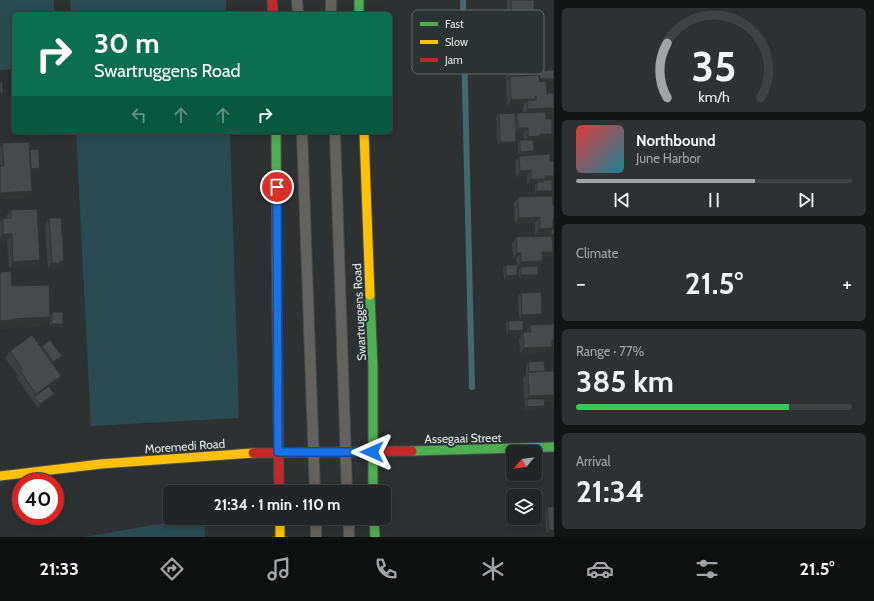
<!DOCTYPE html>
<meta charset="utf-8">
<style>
:root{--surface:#222525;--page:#2e3132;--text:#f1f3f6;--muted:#a2a5a7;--line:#3f4242;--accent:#a2a5a6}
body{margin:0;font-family:Cabin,sans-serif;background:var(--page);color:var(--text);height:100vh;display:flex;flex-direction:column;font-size:15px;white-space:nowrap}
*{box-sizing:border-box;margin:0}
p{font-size:13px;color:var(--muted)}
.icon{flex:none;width:22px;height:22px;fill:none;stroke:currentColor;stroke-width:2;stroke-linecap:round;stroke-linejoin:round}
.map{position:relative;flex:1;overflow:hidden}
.sheet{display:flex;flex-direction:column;gap:8px;padding:8px;background:#131414;width:320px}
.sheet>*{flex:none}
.banner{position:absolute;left:12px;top:12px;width:380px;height:122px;border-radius:6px;box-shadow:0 2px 10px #0003,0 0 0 1px var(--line);background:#0b6e4f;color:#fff;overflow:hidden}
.needle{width:26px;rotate:241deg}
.buttons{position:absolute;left:506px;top:445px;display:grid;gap:8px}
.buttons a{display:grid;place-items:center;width:36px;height:36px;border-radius:6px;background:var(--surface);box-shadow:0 2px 10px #0003,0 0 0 1px var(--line);font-size:20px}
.speed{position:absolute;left:12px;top:473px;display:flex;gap:8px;font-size:20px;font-weight:700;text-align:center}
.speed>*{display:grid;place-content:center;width:52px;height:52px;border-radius:50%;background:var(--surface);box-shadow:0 2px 10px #0003,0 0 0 1px var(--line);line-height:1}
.speed .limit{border:6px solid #d22;background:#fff;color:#111}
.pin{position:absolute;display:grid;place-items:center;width:34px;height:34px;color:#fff;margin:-17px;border:2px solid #fff;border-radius:50%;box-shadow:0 1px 4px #0007}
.me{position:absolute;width:44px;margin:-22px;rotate:270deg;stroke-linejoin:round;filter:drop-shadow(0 0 3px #0008)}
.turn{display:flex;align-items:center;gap:14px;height:84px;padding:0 16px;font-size:18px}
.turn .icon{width:52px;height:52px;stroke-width:2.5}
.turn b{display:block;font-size:28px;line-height:34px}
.lanes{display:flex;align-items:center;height:38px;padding:0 16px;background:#0003;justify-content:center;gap:20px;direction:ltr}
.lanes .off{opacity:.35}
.big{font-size:30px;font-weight:700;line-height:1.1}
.sheet .widget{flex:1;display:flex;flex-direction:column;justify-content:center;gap:6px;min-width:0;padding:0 14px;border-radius:6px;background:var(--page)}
.sheet .dial{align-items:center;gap:0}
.dial svg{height:104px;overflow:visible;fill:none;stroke:var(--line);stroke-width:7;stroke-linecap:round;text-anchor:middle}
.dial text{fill:var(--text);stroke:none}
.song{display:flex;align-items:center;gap:12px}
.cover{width:48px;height:48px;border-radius:6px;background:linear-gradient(135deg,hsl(0 70% 55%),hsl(190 70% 35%))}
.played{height:4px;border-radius:2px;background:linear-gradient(90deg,var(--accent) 65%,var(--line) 65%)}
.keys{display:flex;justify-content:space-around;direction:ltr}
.heat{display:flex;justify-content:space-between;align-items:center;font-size:22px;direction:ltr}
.charge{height:6px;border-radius:3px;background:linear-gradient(90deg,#34c759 77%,var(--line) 0)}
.trip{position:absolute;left:163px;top:485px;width:228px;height:40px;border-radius:6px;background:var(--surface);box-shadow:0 2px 10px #0003,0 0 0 1px var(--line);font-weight:700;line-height:40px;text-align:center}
.tab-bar{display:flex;height:64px;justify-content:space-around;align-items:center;background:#0e0f0f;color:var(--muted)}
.tab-bar .icon{width:28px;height:28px}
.tab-bar .current{color:var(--accent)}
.tab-bar b{font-size:18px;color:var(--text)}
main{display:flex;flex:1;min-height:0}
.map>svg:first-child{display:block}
.green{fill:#2a4c50}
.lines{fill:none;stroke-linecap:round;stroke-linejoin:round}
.stream{stroke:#42696e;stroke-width:6}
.lane-casing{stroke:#4b4d4d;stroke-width:12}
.fast-casing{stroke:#4b4d4d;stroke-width:11}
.slow-casing{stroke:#4b4d4d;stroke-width:11}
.jam-casing{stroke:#4b4d4d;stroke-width:11}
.lane{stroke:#64625f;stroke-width:10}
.fast{stroke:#4caf50;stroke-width:9}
.slow{stroke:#ffc107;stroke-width:9}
.jam{stroke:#c62828;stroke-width:9}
.wall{fill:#3d4040}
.shaded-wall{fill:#323434}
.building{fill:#474a4a;stroke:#323434}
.route-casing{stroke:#114b97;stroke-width:10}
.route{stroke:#1a73e8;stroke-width:7}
.labels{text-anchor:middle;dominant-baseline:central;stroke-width:4;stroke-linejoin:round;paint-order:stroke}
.street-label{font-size:12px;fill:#e1e4e5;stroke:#2c3232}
.key{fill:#2c3232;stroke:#626768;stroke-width:1}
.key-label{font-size:11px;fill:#e1e4e5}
</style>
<main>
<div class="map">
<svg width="554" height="537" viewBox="0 0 554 537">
<rect width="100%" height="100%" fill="#2d3131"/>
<path class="green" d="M0,0H54V14H14V69L0,70Z
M70,0H226V14H71Z
M76,132H230L239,418L91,426Z
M194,518H204L205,537H84Z"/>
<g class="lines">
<path class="stream" d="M463,0L472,387"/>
<g class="lane-casing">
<path id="lane" d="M297,0L298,14
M331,0V14
M302,132L315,492
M335,132L347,492
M316,518V537
M349,518V537"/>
</g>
<g class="fast-casing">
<path id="fast" d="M359,0V14
M276,132L277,310
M370,295L373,368V492
M412,451L554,447
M374,518L375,537"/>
</g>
<g class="slow-casing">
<path id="slow" d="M364,132L370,295
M0,476L101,464L253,453
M280,518V537"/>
</g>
<g class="jam-casing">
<path id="jam" d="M272,0L273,14
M277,310L279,492
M253,453L412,451"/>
</g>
<use href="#lane" class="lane"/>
<use href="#fast" class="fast"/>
<use href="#slow" class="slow"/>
<use href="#jam" class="jam"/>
</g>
<path class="wall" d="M507,0H534L532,15L533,23L528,30H508Z
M515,33L537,64L507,65L506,48L510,41H511V39Z
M508,71L527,76L536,75V74L538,71L552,82H546V95L548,93H554V114H546L548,140H537L536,143H534V151L532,155H518V144L520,140H524L523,134H516V142L514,145L498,146L496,117L499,114L515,117L517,113H523V107L524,105L507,106L506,74Z
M2,143L30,150L37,172H31L28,197L0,199V147Z
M519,156L550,162L554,179L552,182L550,194H535V185H527V176L516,177L515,162Z
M552,196V237L549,258H543V261L539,267H538V275L536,278H519L518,270L520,268H517L515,279H504L503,268L506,265H517L516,259H513L512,243L516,237L549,236V235H535V223L515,224L514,203L518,197Z
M11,210L36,267L9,268L7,240L0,241V222L3,218H6V217Z
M49,218L59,267H57L56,269H48L45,224Z
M12,286L50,315L52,312L61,327H50V317L44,325L8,328L7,329Z
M521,293L540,317L519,318L518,296Z
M508,321L521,334H507L506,324Z
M530,325L552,346L547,353L520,354L519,339L523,332H526Z
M42,346L62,356L60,360L53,364L61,376L57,382L49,387L52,397L38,408L16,377L17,374L5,358L10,351L41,347Z
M528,362L545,371L554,401L544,402L545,406L542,409L525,410L523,378L526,374V365Z
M547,507H554V533H546L545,510Z"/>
<path class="shaded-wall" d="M533,23L528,30H508L512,24Z
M542,58L537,64L507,65L511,59Z
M538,79H554L552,82L536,83Z
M535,99L531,105L527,101L524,105L507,106L511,100Z
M554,108V114L523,115L528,109Z
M518,128H528L523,134L514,135Z
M23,132H51L47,138L20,136Z
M540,134H552L548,140H537L536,143H524L528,137Z
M500,142H516L514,145L498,146Z
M534,151L532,155H518L520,152Z
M40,168L37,172H26L29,169Z
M531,170L527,176L516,177L520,171Z
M545,176H554V179L552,182L543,181L540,185L537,182L535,185H527L531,179Z
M32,191L28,197L0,199V193Z
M537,191H552L550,194H535Z
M540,217L535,223L515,224L519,218Z
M553,228L549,235H535L540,229Z
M3,234H12L7,240L0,241V239Z
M551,234H554V237H549Z
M542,252H553L549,258H538Z
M517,253H521L516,259H513Z
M40,260L36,267L9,268L13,262Z
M60,261H64L59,267H57L56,269H48L52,263Z
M543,261L539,267L521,268V267L520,268H517L521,262Z
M517,275L515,279H504L506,276Z
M521,275H538L536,278H519Z
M542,314L540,317L519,318L522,315Z
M50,317L44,325L8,328L7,329H0V321Z
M52,324H63L61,327H50Z
M523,330L521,334H507L509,331Z
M552,340H554V342L552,346Z
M552,347L547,353L520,354L524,348Z
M62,356L60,360L51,366L53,362Z
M61,376L57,382L35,398L34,397L32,400L36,394Z
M54,394L52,397L38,408L40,404Z
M554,395V401L527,402V399L524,402L529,396Z
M545,406L542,409L525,410L527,407Z
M549,530H554V533H546Z"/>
<path class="building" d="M511,0H534V12H532L533,23L512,24Z
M527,70V76H510L508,79V71Z
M554,70V79H540L539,75H538V71Z
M539,75L540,82L546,81L547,95H548V93H554V108L528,109L527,101L536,100V96L535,99L511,100L510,76Z
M2,82L3,93H0V83Z
M546,112V119H552V134H540V136L528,137V128H518L517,113Z
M515,113L516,142H500L499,114Z
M520,140H533L534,151L520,152Z
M29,142L32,191L0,193V166H4L2,143Z
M38,149L40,168L31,169L30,150Z
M550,154V162L554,161V176H545V179H531V170L520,171L519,156Z
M544,180H552V191H537V182H543Z
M552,196L553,205H554V219H553V228L540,229V217L519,218L518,197Z
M37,209L40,260L13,262L12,234H3V218H11V210Z
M49,218H61L64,261H60V263H52Z
M553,222H554V234H551V232L553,228Z
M552,236L553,252H542L543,261L521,262V253H517L516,237Z
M506,265H517V275L506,276Z
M538,266V275H521V267Z
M11,271L12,286L49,285L50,317L13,319V320L0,321V272Z
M541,292L542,314L522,315L521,293Z
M52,312H63V324H52Z
M523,320V330L509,331L508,321Z
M554,324V340H552V347L524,348L523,332H531L530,325Z
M32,335L61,376L36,394L20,371L22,369L10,351Z
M50,340L62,356L53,362L42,346Z
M544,361L545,371L529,372L528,362Z
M554,371V395L529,396L528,372Z
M49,386L54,394L40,404L34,397Z
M527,399H544L545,406L527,407Z
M547,507H554V530H549Z"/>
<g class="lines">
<g class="route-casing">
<path id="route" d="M277,187L278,452H372"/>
</g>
<use href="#route" class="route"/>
</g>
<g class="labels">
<g class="street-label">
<text transform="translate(359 312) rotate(-93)">Swartruggens Road</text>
<text transform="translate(463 438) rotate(-1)">Assegaai Street</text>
<text transform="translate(185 446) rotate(-4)">Moremedi Road</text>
</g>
</g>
<rect x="412" y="10" width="132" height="64" rx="6" class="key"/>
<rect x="420" y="22" width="18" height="4" fill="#4caf50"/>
<rect x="420" y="40" width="18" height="4" fill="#ffc107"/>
<rect x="420" y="58" width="18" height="4" fill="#c62828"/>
<g class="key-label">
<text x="445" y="28">Fast</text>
<text x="445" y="46">Slow</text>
<text x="445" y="64">Jam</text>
</g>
</svg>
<div class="buttons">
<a><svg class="needle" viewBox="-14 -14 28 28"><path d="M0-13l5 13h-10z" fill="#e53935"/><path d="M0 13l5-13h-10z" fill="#a2a5a7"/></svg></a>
<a><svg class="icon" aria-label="layers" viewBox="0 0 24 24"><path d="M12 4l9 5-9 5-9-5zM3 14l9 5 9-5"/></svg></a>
</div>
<div class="speed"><div class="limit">40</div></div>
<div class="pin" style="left:277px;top:187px;background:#d93025"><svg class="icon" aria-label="arrive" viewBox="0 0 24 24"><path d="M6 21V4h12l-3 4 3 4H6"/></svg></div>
<svg class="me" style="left:372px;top:452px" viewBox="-20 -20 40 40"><path d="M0-17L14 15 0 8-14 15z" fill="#1a73e8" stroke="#fff" stroke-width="4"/></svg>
<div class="trip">21:34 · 1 min · 110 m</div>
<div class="banner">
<div class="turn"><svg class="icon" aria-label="right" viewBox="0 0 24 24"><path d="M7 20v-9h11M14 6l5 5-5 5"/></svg><div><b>30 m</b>Swartruggens Road</div></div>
<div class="lanes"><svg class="icon off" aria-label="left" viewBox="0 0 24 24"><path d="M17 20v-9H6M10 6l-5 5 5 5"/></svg><svg class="icon off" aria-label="ahead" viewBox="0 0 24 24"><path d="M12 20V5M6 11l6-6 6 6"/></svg><svg class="icon off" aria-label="ahead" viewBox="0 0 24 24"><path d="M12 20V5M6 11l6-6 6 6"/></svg><svg class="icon" aria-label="right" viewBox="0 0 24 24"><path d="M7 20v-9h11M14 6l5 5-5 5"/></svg></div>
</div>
</div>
<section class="sheet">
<div class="widget dial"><svg viewBox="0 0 100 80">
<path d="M14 69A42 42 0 1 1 86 69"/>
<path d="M14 69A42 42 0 0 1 14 27" stroke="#a2a5a6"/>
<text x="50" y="56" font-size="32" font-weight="700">35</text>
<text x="50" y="72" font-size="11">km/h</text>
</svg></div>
<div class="widget">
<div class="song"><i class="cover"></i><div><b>Northbound</b><p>June Harbor</p></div></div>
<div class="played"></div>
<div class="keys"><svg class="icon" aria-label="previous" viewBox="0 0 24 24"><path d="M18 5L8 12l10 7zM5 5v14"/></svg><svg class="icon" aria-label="pause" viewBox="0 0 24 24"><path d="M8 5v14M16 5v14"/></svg><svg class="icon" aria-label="next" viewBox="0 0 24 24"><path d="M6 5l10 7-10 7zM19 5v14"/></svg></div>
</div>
<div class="widget"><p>Climate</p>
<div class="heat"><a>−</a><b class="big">21.5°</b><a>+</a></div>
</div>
<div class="widget"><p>Range · 77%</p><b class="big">385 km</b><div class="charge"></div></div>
<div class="widget"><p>Arrival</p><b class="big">21:34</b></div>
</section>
</main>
<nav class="tab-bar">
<b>21:33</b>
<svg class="icon current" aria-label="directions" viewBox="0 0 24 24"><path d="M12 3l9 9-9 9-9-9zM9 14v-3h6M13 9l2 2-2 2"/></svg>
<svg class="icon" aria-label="music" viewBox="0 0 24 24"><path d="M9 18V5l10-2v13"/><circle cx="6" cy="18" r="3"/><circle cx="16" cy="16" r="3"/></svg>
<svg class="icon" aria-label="phone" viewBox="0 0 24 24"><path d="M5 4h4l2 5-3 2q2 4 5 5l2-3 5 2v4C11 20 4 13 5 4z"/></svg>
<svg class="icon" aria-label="climate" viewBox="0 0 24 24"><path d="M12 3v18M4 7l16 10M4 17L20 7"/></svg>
<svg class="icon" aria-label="car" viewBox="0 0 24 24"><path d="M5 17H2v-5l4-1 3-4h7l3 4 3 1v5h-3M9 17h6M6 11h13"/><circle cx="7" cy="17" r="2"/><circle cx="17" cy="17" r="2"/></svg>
<svg class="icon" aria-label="filters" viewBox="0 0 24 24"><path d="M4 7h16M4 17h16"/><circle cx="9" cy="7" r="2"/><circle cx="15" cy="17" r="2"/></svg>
<b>21.5°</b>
</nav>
